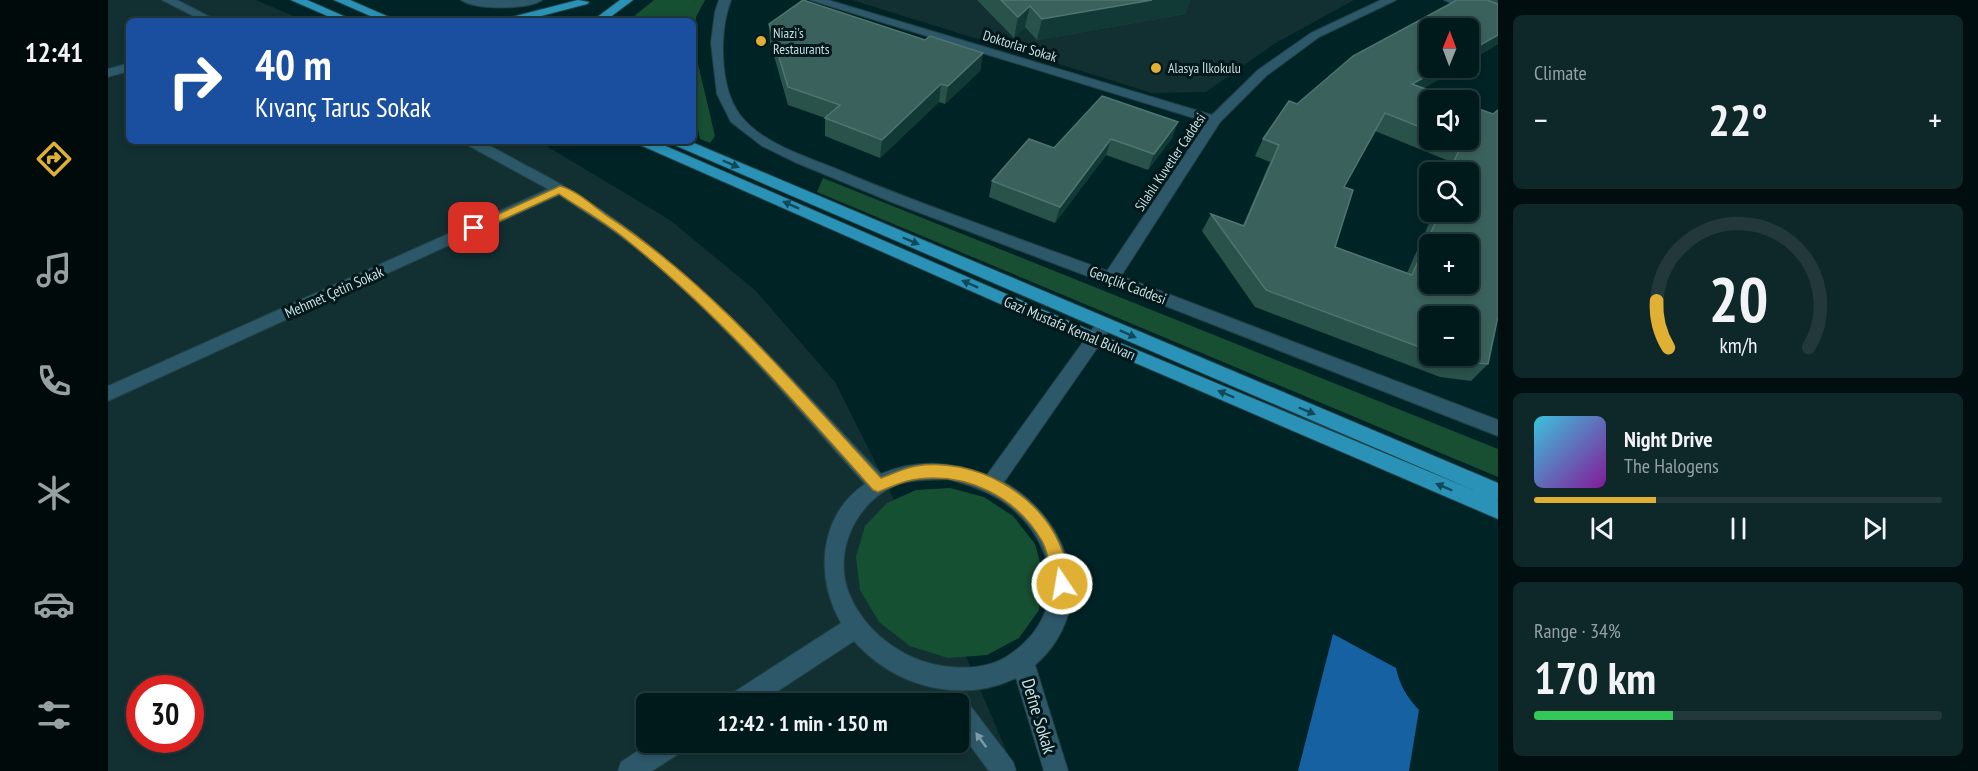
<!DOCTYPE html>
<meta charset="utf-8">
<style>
:root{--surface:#001a1c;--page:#0e2729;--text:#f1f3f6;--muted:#95a1a3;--line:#22383b;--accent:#dfb034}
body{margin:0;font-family:"PT Sans Narrow",sans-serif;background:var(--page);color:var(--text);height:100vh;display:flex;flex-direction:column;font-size:22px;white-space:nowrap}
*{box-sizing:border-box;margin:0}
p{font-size:20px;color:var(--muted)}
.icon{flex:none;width:33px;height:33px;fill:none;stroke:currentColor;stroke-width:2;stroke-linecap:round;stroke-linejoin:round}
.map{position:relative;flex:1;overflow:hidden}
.drawer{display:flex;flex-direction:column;gap:15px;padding:15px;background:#000e0f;width:480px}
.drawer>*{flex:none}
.top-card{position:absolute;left:18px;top:18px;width:570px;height:126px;border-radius:9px;box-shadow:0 3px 9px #0003,0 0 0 2px var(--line);background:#1a4fa0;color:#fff;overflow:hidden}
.needle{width:39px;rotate:1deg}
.tools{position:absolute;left:1311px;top:18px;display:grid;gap:12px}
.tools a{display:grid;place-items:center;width:60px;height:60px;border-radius:9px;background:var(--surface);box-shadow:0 3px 9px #0003,0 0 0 2px var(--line);font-size:30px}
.speed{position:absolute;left:18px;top:675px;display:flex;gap:12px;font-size:30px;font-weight:700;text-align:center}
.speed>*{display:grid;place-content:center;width:78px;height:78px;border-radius:50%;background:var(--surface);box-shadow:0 3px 9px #0003,0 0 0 2px var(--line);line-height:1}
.speed .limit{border:9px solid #d22;background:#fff;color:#111}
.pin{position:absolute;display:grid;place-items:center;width:51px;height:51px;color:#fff;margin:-26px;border-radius:12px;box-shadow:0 3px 9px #0006}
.me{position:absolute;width:66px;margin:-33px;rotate:348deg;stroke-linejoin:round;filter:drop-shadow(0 0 4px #0008)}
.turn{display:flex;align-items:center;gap:21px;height:126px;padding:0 30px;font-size:27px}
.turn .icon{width:78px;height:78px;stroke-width:2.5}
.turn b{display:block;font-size:42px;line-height:51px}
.big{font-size:45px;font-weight:800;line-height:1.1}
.drawer .card{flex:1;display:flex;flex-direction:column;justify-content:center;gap:9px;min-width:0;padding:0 21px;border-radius:9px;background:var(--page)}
.drawer .dial{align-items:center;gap:0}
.dial svg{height:156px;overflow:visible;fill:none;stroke:var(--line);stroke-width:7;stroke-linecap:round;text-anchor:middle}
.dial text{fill:var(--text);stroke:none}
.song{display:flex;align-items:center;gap:18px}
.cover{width:72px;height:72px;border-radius:9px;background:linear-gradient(135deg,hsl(190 70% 55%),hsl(290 70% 35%))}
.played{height:6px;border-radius:3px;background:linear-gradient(90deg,var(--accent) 30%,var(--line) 30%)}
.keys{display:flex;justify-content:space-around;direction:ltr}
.heat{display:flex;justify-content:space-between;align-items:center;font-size:33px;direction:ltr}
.charge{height:9px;border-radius:4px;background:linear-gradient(90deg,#34c759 34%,var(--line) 0)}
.trip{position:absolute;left:528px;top:693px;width:333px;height:60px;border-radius:9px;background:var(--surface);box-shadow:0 3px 9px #0003,0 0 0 2px var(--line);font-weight:800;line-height:60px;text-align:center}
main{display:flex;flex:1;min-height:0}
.tabs{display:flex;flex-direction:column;width:108px;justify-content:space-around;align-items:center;background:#000a0b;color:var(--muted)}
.tabs .icon{width:42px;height:42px}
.tabs .selected{color:var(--accent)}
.tabs b{font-size:27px;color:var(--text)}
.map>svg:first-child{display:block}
.built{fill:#123032;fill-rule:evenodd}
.green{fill:#165032}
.forest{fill:#184e31}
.water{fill:#1561a1}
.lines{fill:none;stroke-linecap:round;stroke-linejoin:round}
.lane-casing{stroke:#204144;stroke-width:2}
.street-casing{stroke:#204144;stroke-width:2}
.primary-casing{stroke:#204144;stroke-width:2}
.lane{fill:#2d586a;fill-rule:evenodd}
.street{fill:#2d586a;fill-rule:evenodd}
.primary{fill:#2a92b7;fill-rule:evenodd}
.wall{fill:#29524a;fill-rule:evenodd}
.shaded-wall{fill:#113935}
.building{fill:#3a615b;stroke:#507570;stroke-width:1.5;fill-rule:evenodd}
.oneway{fill:#124959}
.oneway2{fill:#7a9ca6}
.route{fill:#dfb034;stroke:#917222;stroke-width:1.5}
.poi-dot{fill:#dfb034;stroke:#02181a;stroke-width:2}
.labels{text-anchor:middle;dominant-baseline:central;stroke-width:6;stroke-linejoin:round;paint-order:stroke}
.far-poi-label{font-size:14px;fill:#c8dfe1;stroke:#02181a;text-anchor:start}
.far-street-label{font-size:14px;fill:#c8dfe1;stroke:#02181a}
.street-label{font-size:15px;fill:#c8dfe1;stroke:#02181a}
.near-street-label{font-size:18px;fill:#c8dfe1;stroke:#02181a}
</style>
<main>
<nav class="tabs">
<b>12:41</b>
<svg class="icon selected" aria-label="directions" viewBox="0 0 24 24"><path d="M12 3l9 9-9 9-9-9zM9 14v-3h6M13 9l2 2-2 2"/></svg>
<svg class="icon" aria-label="music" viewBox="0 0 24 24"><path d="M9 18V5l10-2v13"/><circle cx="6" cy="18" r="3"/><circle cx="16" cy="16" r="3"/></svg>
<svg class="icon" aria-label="phone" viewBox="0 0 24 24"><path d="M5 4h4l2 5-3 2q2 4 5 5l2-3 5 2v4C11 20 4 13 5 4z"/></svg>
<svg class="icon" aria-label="climate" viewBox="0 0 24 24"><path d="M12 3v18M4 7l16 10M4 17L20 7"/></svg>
<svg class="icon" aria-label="car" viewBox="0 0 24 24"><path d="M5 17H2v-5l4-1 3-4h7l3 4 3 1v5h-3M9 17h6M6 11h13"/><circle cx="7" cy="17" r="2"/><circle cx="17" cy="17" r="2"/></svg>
<svg class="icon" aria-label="filters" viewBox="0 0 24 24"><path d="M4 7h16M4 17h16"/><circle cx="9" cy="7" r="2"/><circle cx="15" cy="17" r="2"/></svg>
</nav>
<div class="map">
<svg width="1390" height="771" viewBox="0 0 1390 771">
<rect width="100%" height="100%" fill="#002326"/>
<path class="built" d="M0,0H148L197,21H21V141H430L562,220L648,291L727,382L819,565L907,771H0ZM32,688H82V740H32ZM538,704H850V742H538Z
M744,0H1246L1166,44L1098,92L1044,93Z"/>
<path class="green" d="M546,0H587L577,21H520Z
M842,488L876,497L905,516L927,544L936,577L931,610L911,638L879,655L840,658L802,646L771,622L752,590L748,557L757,526L779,503L808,490Z"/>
<path class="forest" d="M587,0H597L588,17L590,64L607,136L602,143L592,139L585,104V21H577V18Z
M715,178L1390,449V477L709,192Z"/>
<path class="water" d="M1225,634L1288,668C1292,686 1299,697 1311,710L1301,771H1190Z"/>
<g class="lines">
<g class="lane-casing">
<path id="lane" d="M353,0H434C421,10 366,10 353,0Z"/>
</g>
<g class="street-casing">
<path id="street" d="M54,0H69L110,21H95Z
M611,0H623C611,31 611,87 632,115C654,143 694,155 726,168C816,206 908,237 999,271L1099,122L702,0H720L1104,115L1150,70L1203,33L1273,0H1288L1211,37L1158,76L1112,122L1013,276L1390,420V436L1027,294L786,203L689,163L654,146L623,122L609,94L603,43L607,12Z
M1336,0H1352L1390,16V23Z
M21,63V71L0,77V69Z
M352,141C358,141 365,140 370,141C388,147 406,160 423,168C563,240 667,361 773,474C809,459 843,461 879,475L991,320L997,318L1003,320L1005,324L1003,328L896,482C964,521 991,609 927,665L960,771H936L908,678C851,705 786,686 746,641L650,704H616L620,696L733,623C707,577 710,516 757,484C681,400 602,304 512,236C492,221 471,209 451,195L0,401V386L440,189ZM839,479C859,484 877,490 894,501C949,539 963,611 904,653C887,666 865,669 844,667C802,664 761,637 743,598C722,554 748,498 794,483C809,479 824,480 839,479Z
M850,696L858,700L905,762L908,771H881L850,729V704H840L842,700Z
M543,742H578L575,751L544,771H510L513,762Z"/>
</g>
<g class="primary-casing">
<path id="primary" d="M183,0H199L247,21H231Z
M226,0H242L290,21H274Z
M470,0L481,2L479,4L414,21H394L396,19Z
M512,0H525L497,21H484Z
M528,141H546L993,335L1365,490L564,144L562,141H581L1390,483V501L1387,499L1390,501V519L981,343L530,144Z"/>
</g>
<use href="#lane" class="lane"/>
<use href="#street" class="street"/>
<use href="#primary" class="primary"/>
</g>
<path class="wall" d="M869,0H1082L1077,14L929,40L917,27L906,38Z
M1349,0H1390V44L1360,62V28L1322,68H1351L1315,88L1322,100V140H1360L1380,364L1363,381L1332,377L1147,307L1094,231L1103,214L1135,225L1162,162L1147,156L1155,139L1189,104ZM1267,131L1341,161L1336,172H1360V212H1326L1299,273L1227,247L1236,187ZM1322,316L1360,356H1322Z
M661,24L817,40L875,53L872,71L837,104L831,102L772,158L717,136V118L680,105L662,42Z
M1070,122L1064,138L1040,170L998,155L947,223L881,197L884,181L946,148Z"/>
<path class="shaded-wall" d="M1044,0H1082L1077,14L929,40L934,19Z
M922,6L917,27L906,38L910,17Z
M1390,35V44L1360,62V52Z
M875,53L872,71L837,104L840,86Z
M1333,68H1351L1294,101L1304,84Z
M833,84L831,102L772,158L774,140Z
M1070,122L1064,138L1040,170L1046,154Z
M1003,139L998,155L947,223L952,207Z"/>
<path class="building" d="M695,0L817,40L822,36L875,53L840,86L833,84L774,140L717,118L732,105L680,87L661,24Z
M893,0H1044L934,19L922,6L910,17Z
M1349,0H1379L1390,4V35L1360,52V28H1322V68H1333L1304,84L1348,100H1322V131L1277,113L1236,187L1245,190L1227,247L1304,275L1332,212H1360V172H1341L1354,144L1343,140H1360V105L1385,114L1390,110V316L1380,364L1348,361L1334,356H1360V316H1322V351L1158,290L1103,214L1136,226L1171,145L1155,139L1181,101L1189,104L1245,56ZM1322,244H1360V284H1322Z
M994,96L1070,122L1046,154L1003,139L952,207L884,181L921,139L946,148Z"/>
<defs><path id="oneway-solid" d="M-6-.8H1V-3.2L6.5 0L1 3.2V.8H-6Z" transform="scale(1.5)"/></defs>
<g class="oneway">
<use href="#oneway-solid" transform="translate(623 164) rotate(23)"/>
<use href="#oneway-solid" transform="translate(683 205) rotate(-156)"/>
<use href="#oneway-solid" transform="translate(803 241) rotate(23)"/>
<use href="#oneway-solid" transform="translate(862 284) rotate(-156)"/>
<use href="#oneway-solid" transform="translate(1020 334) rotate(24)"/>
<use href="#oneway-solid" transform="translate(1118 394) rotate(-157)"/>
<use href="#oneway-solid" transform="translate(1199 411) rotate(23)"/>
<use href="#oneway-solid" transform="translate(1336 487) rotate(-157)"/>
</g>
<use class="oneway2" href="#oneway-solid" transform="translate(873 740) rotate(-126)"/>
<path class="route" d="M452,186C468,190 484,205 498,215C604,284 688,386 773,478C784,474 796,468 808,466C865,457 930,492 952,545C957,558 966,576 960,590L954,592L948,590C941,574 943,557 934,541C908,497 860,473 810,479C797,480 783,487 770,492L765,490C686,401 608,311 515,237C495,221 472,208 451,194L370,231L366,232L360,228Z"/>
<g class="poi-dot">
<circle cx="653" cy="41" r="6"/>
<circle cx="1048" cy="68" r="6"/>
</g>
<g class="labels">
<g class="far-poi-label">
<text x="665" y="33">Niazi's<tspan x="665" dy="16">Restaurants</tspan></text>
<text x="1060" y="68">Alasya İlkokulu</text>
</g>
<g class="far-street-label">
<text transform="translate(912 46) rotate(17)">Doktorlar Sokak</text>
<text transform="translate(1062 162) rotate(-56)">Silahlı Kuvetler Caddesi</text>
</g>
<g class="street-label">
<text transform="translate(1020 285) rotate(21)">Gençlik Caddesi</text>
<text transform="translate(226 292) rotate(-24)">Mehmet Çetin Sokak</text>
<text transform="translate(962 328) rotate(23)">Gazi Mustafa Kemal Bulvarı</text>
</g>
<g class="near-street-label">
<text transform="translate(931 716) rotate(73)">Defne Sokak</text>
</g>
</g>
</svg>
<div class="tools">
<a><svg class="needle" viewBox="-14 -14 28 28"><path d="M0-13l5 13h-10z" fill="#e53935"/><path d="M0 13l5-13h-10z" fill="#95a1a3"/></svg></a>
<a><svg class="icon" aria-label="sound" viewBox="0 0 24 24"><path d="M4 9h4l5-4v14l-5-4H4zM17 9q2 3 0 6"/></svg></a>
<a><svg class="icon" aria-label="search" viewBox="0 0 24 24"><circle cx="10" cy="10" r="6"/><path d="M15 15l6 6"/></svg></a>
<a>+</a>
<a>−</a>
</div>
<div class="speed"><div class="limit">30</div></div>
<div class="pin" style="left:366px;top:228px;background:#d93025"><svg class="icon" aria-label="arrive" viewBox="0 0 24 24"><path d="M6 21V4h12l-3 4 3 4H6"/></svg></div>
<svg class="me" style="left:954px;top:584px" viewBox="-20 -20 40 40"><circle r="17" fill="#dfb034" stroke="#fff" stroke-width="3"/><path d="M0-11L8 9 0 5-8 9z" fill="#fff"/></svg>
<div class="trip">12:42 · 1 min · 150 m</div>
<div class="top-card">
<div class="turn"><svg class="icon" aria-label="right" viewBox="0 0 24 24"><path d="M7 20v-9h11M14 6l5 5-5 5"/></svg><div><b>40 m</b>Kıvanç Tarus Sokak</div></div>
</div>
</div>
<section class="drawer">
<div class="card"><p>Climate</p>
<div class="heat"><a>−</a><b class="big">22°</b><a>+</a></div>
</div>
<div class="card dial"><svg viewBox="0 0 100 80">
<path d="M14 69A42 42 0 1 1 86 69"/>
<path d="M14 69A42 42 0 0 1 8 45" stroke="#dfb034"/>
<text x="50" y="56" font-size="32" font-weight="700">20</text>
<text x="50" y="72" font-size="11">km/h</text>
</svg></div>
<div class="card">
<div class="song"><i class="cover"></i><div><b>Night Drive</b><p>The Halogens</p></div></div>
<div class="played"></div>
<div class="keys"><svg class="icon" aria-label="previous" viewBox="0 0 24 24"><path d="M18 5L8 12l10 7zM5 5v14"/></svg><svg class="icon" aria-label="pause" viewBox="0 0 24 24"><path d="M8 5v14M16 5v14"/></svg><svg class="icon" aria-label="next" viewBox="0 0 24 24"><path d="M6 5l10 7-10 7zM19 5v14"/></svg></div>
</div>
<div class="card"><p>Range · 34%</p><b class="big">170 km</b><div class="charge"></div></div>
</section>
</main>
